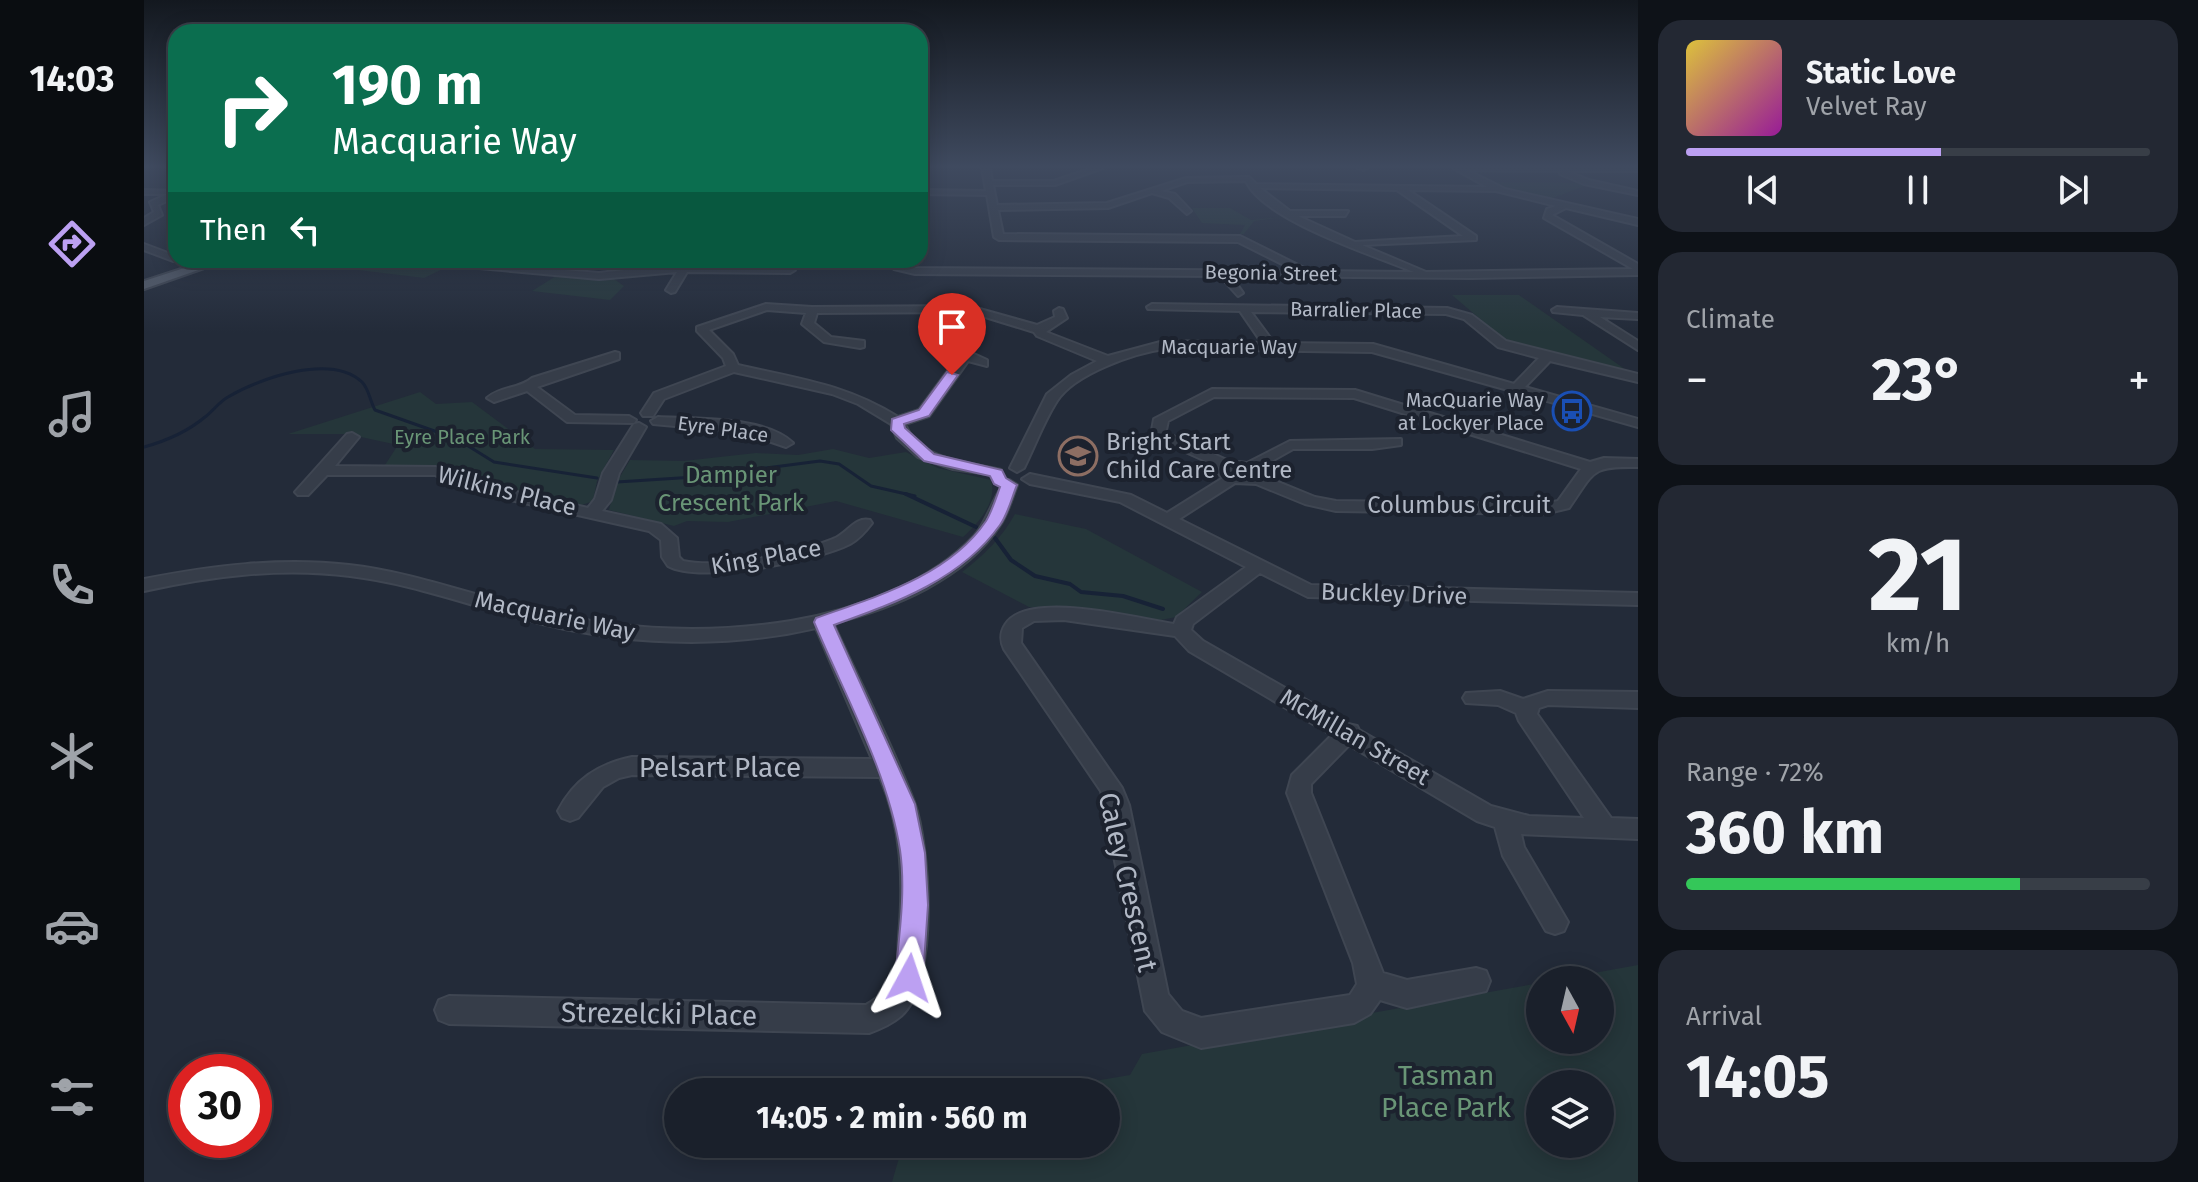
<!DOCTYPE html>
<meta charset="utf-8">
<style>
:root{--surface:#1a202b;--page:#232833;--text:#f1f3f6;--muted:#9fa3a9;--line:#383e47;--accent:#bca0f2}
body{margin:0;font-family:"Fira Sans",sans-serif;background:var(--page);color:var(--text);height:100vh;display:flex;flex-direction:column;font-size:30px;white-space:nowrap}
*{box-sizing:border-box;margin:0}
p{font-size:26px;color:var(--muted)}
.icon{flex:none;width:44px;height:44px;fill:none;stroke:currentColor;stroke-width:2;stroke-linecap:round;stroke-linejoin:round}
.map{position:relative;flex:1;overflow:hidden}
.sheet{display:flex;flex-direction:column;gap:20px;padding:20px;background:#0e1218;width:560px}
.sheet>*{flex:none}
.guide{position:absolute;left:24px;top:24px;width:760px;height:244px;border-radius:24px;box-shadow:0 4px 20px #0003,0 0 0 2px var(--line);background:#0b6e4f;color:#fff;overflow:hidden}
.needle{width:52px;rotate:172deg}
.controls{position:absolute;left:1382px;top:966px;display:grid;gap:16px}
.controls a{display:grid;place-items:center;width:88px;height:88px;border-radius:50%;background:var(--surface);box-shadow:0 4px 20px #0003,0 0 0 2px var(--line);font-size:40px}
.speed{position:absolute;left:24px;top:1054px;display:flex;gap:16px;font-size:40px;font-weight:700;text-align:center}
.speed>*{display:grid;place-content:center;width:104px;height:104px;border-radius:50%;background:var(--surface);box-shadow:0 4px 20px #0003,0 0 0 2px var(--line);line-height:1}
.speed .limit{border:12px solid #d22;background:#fff;color:#111}
.pin{position:absolute;display:grid;place-items:center;width:68px;height:68px;color:#fff;margin:-82px -34px;border-radius:50% 50% 50% 0;rotate:-45deg;box-shadow:0 0 8px #0007}
.pin .icon{rotate:45deg}
.me{position:absolute;width:88px;margin:-44px;rotate:5deg;stroke-linejoin:round;filter:drop-shadow(0 0 6px #0008)}
.turn{display:flex;align-items:center;gap:28px;height:168px;padding:0 32px;font-size:36px}
.turn .icon{width:104px;height:104px;stroke-width:2.5}
.turn b{display:block;font-size:56px;line-height:68px}
.then{display:flex;align-items:center;height:76px;padding:0 32px;background:#0003;gap:16px;font-size:30px}
.big{font-size:60px;font-weight:700;line-height:1.1}
.sheet .card{flex:1;display:flex;flex-direction:column;justify-content:center;gap:12px;min-width:0;padding:0 28px;border-radius:24px;background:var(--page)}
.sheet .dial{align-items:center;gap:0}
.dial b{font-size:104px;line-height:1}
.song{display:flex;align-items:center;gap:24px}
.cover{width:96px;height:96px;border-radius:12px;background:linear-gradient(135deg,hsl(50 70% 55%),hsl(300 70% 35%))}
.played{height:8px;border-radius:4px;background:linear-gradient(90deg,var(--accent) 55%,var(--line) 55%)}
.keys{display:flex;justify-content:space-around;direction:ltr}
.heat{display:flex;justify-content:space-between;align-items:center;font-size:44px;direction:ltr}
.charge{height:12px;border-radius:6px;background:linear-gradient(90deg,#34c759 72%,var(--line) 0)}
.trip{position:absolute;left:520px;top:1078px;width:456px;height:80px;border-radius:40px;background:var(--surface);box-shadow:0 4px 20px #0003,0 0 0 2px var(--line);font-weight:700;line-height:80px;text-align:center}
main{display:flex;flex:1;min-height:0}
.tab-bar{display:flex;flex-direction:column;width:144px;justify-content:space-around;align-items:center;background:#0a0d11;color:var(--muted)}
.tab-bar .icon{width:56px;height:56px}
.tab-bar .active{color:var(--accent)}
.tab-bar b{font-size:36px;color:var(--text)}
.map>svg:first-child{display:block}
.green{fill:#25363a;fill-rule:evenodd}
.lines{fill:none;stroke-linecap:round;stroke-linejoin:round}
.stream-far1{stroke:#172236;stroke-width:3}
.stream{stroke:#172236;stroke-width:4}
.minor-casing{stroke:#3f4652;stroke-width:4}
.major-casing{stroke:#3f4652;stroke-width:4}
.minor{fill:#363d49;fill-rule:evenodd}
.major{fill:#545c69;fill-rule:evenodd}
.route{fill:#bca0f2;stroke:#7a689d;stroke-width:2}
.labels{text-anchor:middle;dominant-baseline:central;stroke-width:8;stroke-linejoin:round;paint-order:stroke}
.far-street-label{font-size:20px;fill:#b1b8c5;stroke:#1c222e}
.far-poi-label{font-size:20px;fill:#b1b8c5;stroke:#1c222e;text-anchor:end}
.far-park-label{font-size:20px;fill:#699576;stroke:#1c222e}
.poi-label{font-size:24px;fill:#b1b8c5;stroke:#1c222e;text-anchor:start}
.park-label{font-size:24px;fill:#699576;stroke:#1c222e}
.street-label{font-size:24px;fill:#b1b8c5;stroke:#1c222e}
.near-street-label{font-size:28px;fill:#b1b8c5;stroke:#1c222e}
.near-park-label{font-size:28px;fill:#699576;stroke:#1c222e}
</style>
<main>
<nav class="tab-bar">
<b>14:03</b>
<svg class="icon active" aria-label="directions" viewBox="0 0 24 24"><path d="M12 3l9 9-9 9-9-9zM9 14v-3h6M13 9l2 2-2 2"/></svg>
<svg class="icon" aria-label="music" viewBox="0 0 24 24"><path d="M9 18V5l10-2v13"/><circle cx="6" cy="18" r="3"/><circle cx="16" cy="16" r="3"/></svg>
<svg class="icon" aria-label="phone" viewBox="0 0 24 24"><path d="M5 4h4l2 5-3 2q2 4 5 5l2-3 5 2v4C11 20 4 13 5 4z"/></svg>
<svg class="icon" aria-label="climate" viewBox="0 0 24 24"><path d="M12 3v18M4 7l16 10M4 17L20 7"/></svg>
<svg class="icon" aria-label="car" viewBox="0 0 24 24"><path d="M5 17H2v-5l4-1 3-4h7l3 4 3 1v5h-3M9 17h6M6 11h13"/><circle cx="7" cy="17" r="2"/><circle cx="17" cy="17" r="2"/></svg>
<svg class="icon" aria-label="filters" viewBox="0 0 24 24"><path d="M4 7h16M4 17h16"/><circle cx="9" cy="7" r="2"/><circle cx="15" cy="17" r="2"/></svg>
</nav>
<div class="map">
<svg width="1494" height="1182" viewBox="0 0 1494 1182">
<rect width="100%" height="100%" fill="#232b39"/>
<path class="green" d="M1347,182L1434,183L1443,185L1404,200L1366,191Z
M1048,208H1086L1107,220L1139,217L1110,221L1100,234H1096L1101,225L1058,223Z
M185,260H326L329,263L322,268L305,266L280,278L173,265Z
M412,276L470,279L480,286L466,300L388,291Z
M1308,295H1375L1485,372L1363,342Z
M276,392L292,404L328,402L391,449L470,450L453,481L449,501L438,505L333,484L299,465H241L254,445L203,434H144Z
M689,449L725,458L762,452L794,468L847,480C854,501 834,524 819,537L692,501L584,522L543,521L530,526L465,510L471,485L486,460L540,461L612,453L654,455Z
M871,514L942,529L1058,592L1032,617L1017,620L885,607L818,572C840,555 857,539 871,514Z
M1494,965V1182H748L759,1144H962V1092H885L986,1075L998,1054L1396,983V1040H1456V980H1411ZM1396,1084H1456V1144H1396Z"/>
<g class="lines">
<path class="stream-far1" d="M0,447C22,441 43,432 61,417C69,411 75,402 84,397C116,378 187,353 218,382C225,389 226,401 231,410L313,439L350,462L453,478
M473,482L551,477L676,461L695,464L727,486L771,496"/>
<path class="stream" d="M762,494L832,527
M851,538L867,560L891,576L926,584L937,592L979,596L1019,609"/>
<g class="minor-casing">
<path id="minor" d="M838,168H846L848,181H910L948,168H959L911,185H849L853,205L963,203L1042,178L1105,177L1112,184L1343,187L1309,168H1494V171H1423L1445,180L1494,191V195L1440,184L1416,174V171L1323,170L1361,189L1494,219V225L1422,208L1408,215L1494,264V275L1327,278L1087,276L1099,293L1094,296L1076,276L771,274L750,269L748,260H758V265L771,268L1152,271L1094,242L855,240L850,237L843,195L776,194V190L842,191ZM1102,181C1119,220 1229,255 1270,272L1166,271L1096,236L859,234L854,210L964,208L1008,193L1025,198L1043,214L1047,211L1031,194L1017,191L1043,182ZM1116,188L1253,190L1319,236L1211,242L1154,216H1201L1204,211H1146ZM1264,190L1352,191L1412,206L1403,209L1400,218L1489,269L1282,272L1218,245L1332,240V236Z
M1214,168H1223L1219,170Z
M0,190L32,191V197L14,205L18,215L0,225V218L10,212L6,202L24,194H0Z
M0,244L32,256V260H36L29,261L0,250Z
M338,263L455,273L515,266L646,267L651,270L646,273L543,272L531,292L527,293L522,290L533,272L455,279L335,268V264Z
M622,304L668,307L825,306L893,325L911,317L910,311L915,308L919,309L923,318L902,332L964,356L1020,341L1118,343L1096,311L1004,309L1003,307L1008,304L1303,308L1328,315L1362,341L1494,374V382L1406,361L1381,387L1494,419V427L1375,393L1364,395V390L1228,352L1020,349C990,353 930,374 913,401C900,421 891,446 880,468L873,472L866,468L903,394L927,375L953,361L893,336L890,332L825,312L673,313L670,323L687,337L720,341V347L716,348L680,342L658,324L662,313L623,310L565,330L589,354L594,365C654,379 701,384 754,417L775,410L815,356L800,350V344H808L843,360V366L824,361L785,416L761,424C775,461 824,462 857,470V476L809,469L774,457L753,438L747,424L714,404L688,394L590,372L520,399L509,416H499L497,413L510,393L582,366L579,358L553,331V327ZM1107,312L1302,314L1320,319L1354,347L1395,358L1370,384L1229,344L1130,343Z
M1413,307L1494,313V319L1456,317L1494,341V350L1439,315L1409,312L1408,310Z
M471,352L475,353V359L393,387L431,415L485,416L492,420L490,423L423,422L383,391L350,402L343,398C357,386 375,389 388,378Z
M1068,389L1211,390L1446,462L1460,458L1494,459V467C1446,466 1451,471 1425,508L1400,514L1192,511L1161,504L1112,484L1091,483L1035,519L1167,585L1494,593V605L1164,597L1116,573L1049,624L1047,630L1059,641L1204,724L1213,726L1215,730L1347,806L1385,816L1440,818L1375,721L1372,713L1354,705L1322,703L1319,698L1322,693L1356,691L1379,699L1404,691L1494,692V708L1404,705L1395,708L1393,714L1467,818L1494,819V839L1377,834L1380,847L1424,922L1420,931L1411,934L1402,931L1359,856L1351,827L1333,821L1205,745L1167,784V793L1239,973L1263,980L1332,968L1342,971L1346,981L1342,991L1263,1008L1236,1000L1226,1014L1210,1023L1057,1048L1018,1032L1001,1011L957,791L860,649C856,640 856,633 861,625C882,589 995,619 1030,624L1033,617L1102,567L976,502L886,484L878,479L886,474L987,495L1023,513L1079,478L1074,473L1075,467L1015,440L1008,430L1010,419ZM1070,397L1210,398L1437,469L1414,501L1400,504L1192,501L1171,497L1122,477L1117,467L1149,449H1228L1257,445V439L1146,441L1103,463L1085,461L1025,434L1022,430L1024,421ZM1092,469L1107,474V475L1099,476L1090,471ZM920,620L1031,636L1045,651L1188,735L1148,775L1143,793L1209,963L1213,984L1206,995L1057,1018L1038,1011L1024,994L985,805L978,788L877,643L878,628L890,621Z
M514,417C551,419 621,416 649,443L642,447L598,432L509,424L507,421Z
M495,423L502,427L475,473L467,500L458,511L517,524L533,538L535,557L539,561C578,569 652,554 689,539C703,534 711,516 726,520L728,523C722,531 715,539 706,544C673,561 556,584 524,566L518,557L517,540L505,531L322,490L291,475H183L164,495H154L151,492L203,434L208,433L215,437L191,466L291,467L308,471L332,483L444,508L451,499L459,473L490,424Z
M865,480L873,485C868,498 864,513 856,525C821,579 750,608 689,623C716,683 747,742 770,802C786,845 795,983 757,1016C749,1023 736,1029 725,1033L305,1024L295,1020L291,1010L295,1000L305,996L722,1005C735,997 747,989 752,974C755,963 754,948 755,936C760,881 758,828 736,777L488,775L475,778L459,787L434,818L426,821L418,818L414,811C430,780 454,764 488,757L728,759L672,628C577,650 477,645 383,620C324,605 266,583 206,576C137,567 68,576 0,591V579C67,566 136,557 205,565C268,572 327,595 388,609C473,630 560,635 647,621C711,610 786,584 831,535C843,523 854,484 865,480Z"/>
</g>
<g class="major-casing">
<path id="major" d="M65,260H83L0,289V281Z"/>
</g>
<use href="#minor" class="minor"/>
<use href="#major" class="major"/>
</g>
<linearGradient id="sky" x2="0" y2="1"><stop stop-color="#13181f"/><stop offset="0.5" stop-color="#3f4a5f"/><stop offset="1" stop-color="#3f4a5f" stop-opacity="0"/></linearGradient>
<rect width="1494" height="333" fill="url(#sky)"/>
<path class="route" d="M803,372L814,375L785,416L760,424L761,428L790,454L858,470L862,478L873,485C868,497 864,514 856,525C817,580 751,603 690,625L771,804L781,853L784,905L779,978L774,987L765,991L755,987L751,978C755,936 762,892 756,850C744,772 700,694 670,622L672,618C731,597 805,576 842,521C848,511 852,498 856,487L850,484L846,476L780,461L747,430L748,419L775,410Z"/>
<defs>
<g id="bus-ring" transform="scale(2)"><circle r="9.5" fill="#1c222e" stroke="#1a4fb4" stroke-width="1.5"/><path d="M-5-6H5V4H4V6H2V4H-2V6H-4V4H-5ZM-3.5-4V0h7V-4ZM-3.5 1.2v1.5H-2V1.2ZM2 1.2v1.5H3.5V1.2Z" fill="#1a4fb4"/></g>
<g id="school-ring" transform="scale(2)"><circle r="9.5" fill="#1c222e" stroke="#8d6e63" stroke-width="1.5"/><path d="M0-5L7-2L0 1L-7-2ZM-4 1L0 2.5L4 1V4Q0 6-4 4Z" fill="#8d6e63"/></g>
</defs>
<g fill-rule="evenodd">
<use href="#bus-ring" x="1428" y="411"/>
<use href="#school-ring" x="934" y="456"/>
</g>
<g class="labels">
<g class="far-street-label">
<text transform="translate(1127 273) rotate(1)">Begonia Street</text>
<text transform="translate(1212 310) rotate(1)">Barralier Place</text>
<text x="1085" y="347">Macquarie Way</text>
<text transform="translate(579 429) rotate(8)">Eyre Place</text>
</g>
<g class="far-poi-label">
<text x="1400" y="400">MacQuarie Way<tspan x="1400" dy="23">at Lockyer Place</tspan></text>
</g>
<g class="far-park-label">
<text x="318" y="437">Eyre Place Park</text>
</g>
<g class="poi-label">
<text x="962" y="442">Bright Start<tspan x="962" dy="28">Child Care Centre</tspan></text>
</g>
<g class="park-label">
<text x="587" y="475">Dampier<tspan x="587" dy="28">Crescent Park</tspan></text>
</g>
<g class="street-label">
<text transform="translate(363 491) rotate(14)">Wilkins Place</text>
<text x="1315" y="505">Columbus Circuit</text>
<text transform="translate(622 557) rotate(-10)">King Place</text>
<text transform="translate(1250 594) rotate(2)">Buckley Drive</text>
<text transform="translate(411 616) rotate(12)">Macquarie Way</text>
<text transform="translate(1211 737) rotate(30)">McMillan Street</text>
</g>
<g class="near-street-label">
<text x="576" y="767">Pelsart Place</text>
<text transform="translate(984 882) rotate(77)">Caley Crescent</text>
<text transform="translate(515 1014) rotate(1)">Strezelcki Place</text>
</g>
<g class="near-park-label">
<text x="1302" y="1075">Tasman<tspan x="1302" dy="32">Place Park</tspan></text>
</g>
</g>
</svg>
<div class="controls">
<a><svg class="needle" viewBox="-14 -14 28 28"><path d="M0-13l5 13h-10z" fill="#e53935"/><path d="M0 13l5-13h-10z" fill="#9fa3a9"/></svg></a>
<a><svg class="icon" aria-label="layers" viewBox="0 0 24 24"><path d="M12 4l9 5-9 5-9-5zM3 14l9 5 9-5"/></svg></a>
</div>
<div class="speed"><div class="limit">30</div></div>
<div class="pin" style="left:808px;top:375px;background:#d93025"><svg class="icon" aria-label="arrive" viewBox="0 0 24 24"><path d="M6 21V4h12l-3 4 3 4H6"/></svg></div>
<svg class="me" style="left:765px;top:978px" viewBox="-20 -20 40 40"><path d="M0-17L14 15 0 8-14 15z" fill="#bca0f2" stroke="#fff" stroke-width="4"/></svg>
<div class="trip">14:05 · 2 min · 560 m</div>
<div class="guide">
<div class="turn"><svg class="icon" aria-label="right" viewBox="0 0 24 24"><path d="M7 20v-9h11M14 6l5 5-5 5"/></svg><div><b>190 m</b>Macquarie Way</div></div>
<div class="then">Then<svg class="icon" aria-label="left" viewBox="0 0 24 24"><path d="M17 20v-9H6M10 6l-5 5 5 5"/></svg></div>
</div>
</div>
<section class="sheet">
<div class="card">
<div class="song"><i class="cover"></i><div><b>Static Love</b><p>Velvet Ray</p></div></div>
<div class="played"></div>
<div class="keys"><svg class="icon" aria-label="previous" viewBox="0 0 24 24"><path d="M18 5L8 12l10 7zM5 5v14"/></svg><svg class="icon" aria-label="pause" viewBox="0 0 24 24"><path d="M8 5v14M16 5v14"/></svg><svg class="icon" aria-label="next" viewBox="0 0 24 24"><path d="M6 5l10 7-10 7zM19 5v14"/></svg></div>
</div>
<div class="card"><p>Climate</p>
<div class="heat"><a>−</a><b class="big">23°</b><a>+</a></div>
</div>
<div class="card dial"><b>21</b><p>km/h</p></div>
<div class="card"><p>Range · 72%</p><b class="big">360 km</b><div class="charge"></div></div>
<div class="card"><p>Arrival</p><b class="big">14:05</b></div>
</section>
</main>
